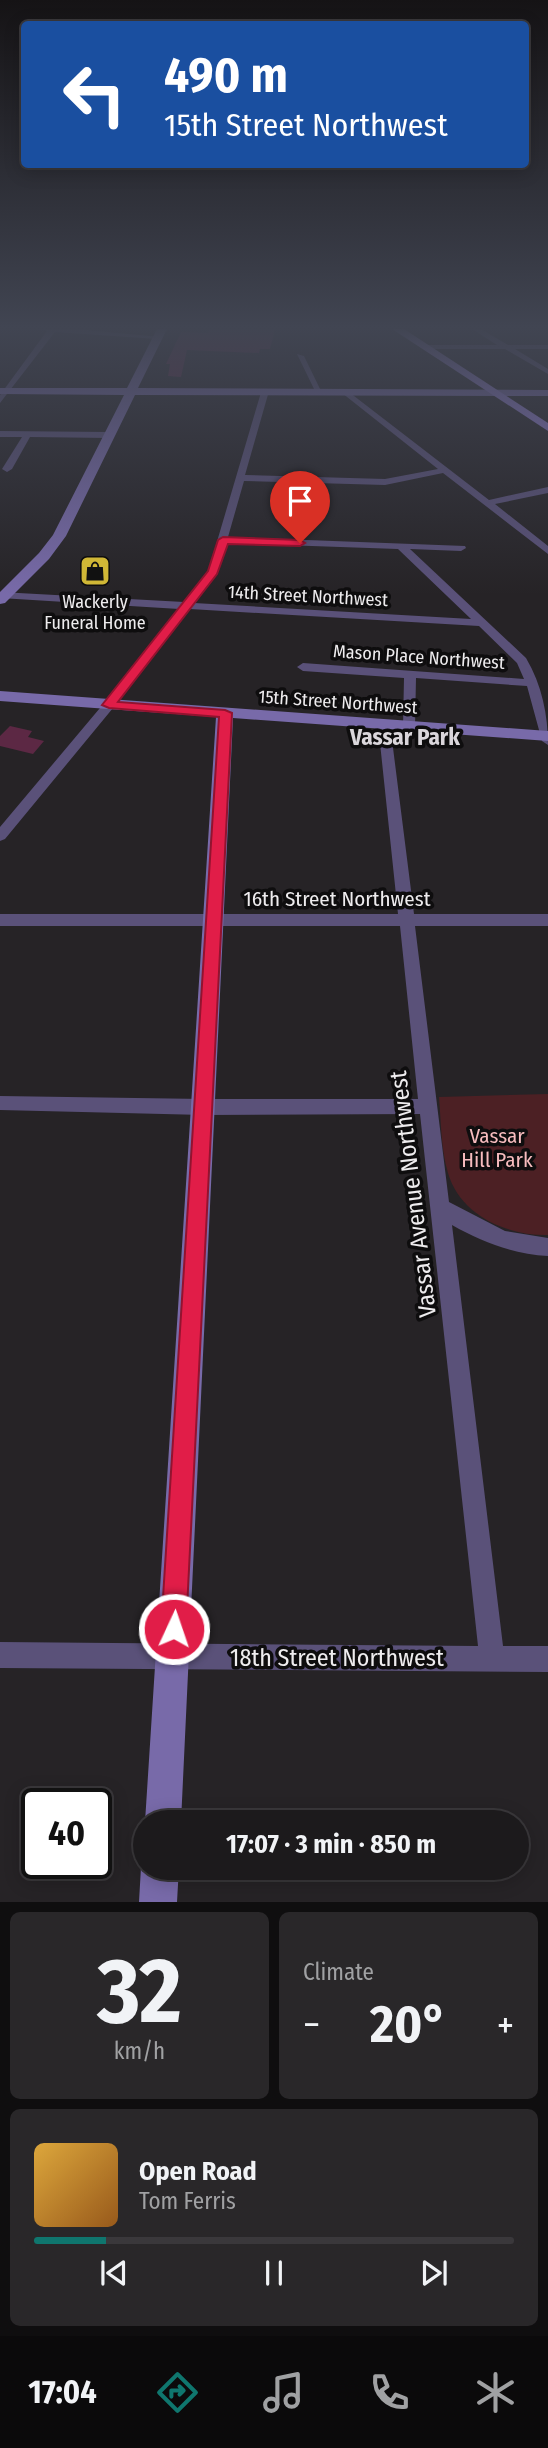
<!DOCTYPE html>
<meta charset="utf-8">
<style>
:root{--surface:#1c1a1c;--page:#292729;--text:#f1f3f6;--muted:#a0a1a3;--line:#3a383b;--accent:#0f766e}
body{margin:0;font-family:"Fira Sans Condensed",sans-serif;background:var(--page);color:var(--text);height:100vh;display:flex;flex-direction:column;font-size:26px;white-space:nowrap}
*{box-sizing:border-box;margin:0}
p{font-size:23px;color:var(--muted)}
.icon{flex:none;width:38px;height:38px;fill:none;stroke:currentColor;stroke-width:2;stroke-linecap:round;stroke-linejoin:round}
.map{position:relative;height:1902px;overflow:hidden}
.panel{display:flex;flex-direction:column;gap:10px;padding:10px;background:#0f0e0f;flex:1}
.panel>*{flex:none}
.hud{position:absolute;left:21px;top:21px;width:508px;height:147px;border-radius:7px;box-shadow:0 4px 18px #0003,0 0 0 2px var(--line);background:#1a4fa0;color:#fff;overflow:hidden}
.speed{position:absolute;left:21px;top:1788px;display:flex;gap:14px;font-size:35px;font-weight:700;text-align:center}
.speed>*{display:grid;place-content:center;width:91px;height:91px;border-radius:50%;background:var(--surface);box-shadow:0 4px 18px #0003,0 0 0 2px var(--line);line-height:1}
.speed .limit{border:4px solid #111;border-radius:10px;background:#fff;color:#111}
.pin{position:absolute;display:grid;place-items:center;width:60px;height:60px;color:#fff;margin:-72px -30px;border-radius:50% 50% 50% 0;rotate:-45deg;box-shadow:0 0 7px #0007}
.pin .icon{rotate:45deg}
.me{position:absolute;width:77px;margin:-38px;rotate:3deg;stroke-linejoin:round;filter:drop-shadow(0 0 5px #0008)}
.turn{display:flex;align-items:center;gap:24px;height:147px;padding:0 28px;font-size:32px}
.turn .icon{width:91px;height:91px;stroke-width:2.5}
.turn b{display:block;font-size:49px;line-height:60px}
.big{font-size:52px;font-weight:700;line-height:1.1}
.panel .card{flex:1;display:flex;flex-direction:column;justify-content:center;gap:10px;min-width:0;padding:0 24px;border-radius:10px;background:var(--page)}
.panel .dial{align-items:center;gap:0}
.dial b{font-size:91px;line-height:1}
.song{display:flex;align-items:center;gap:21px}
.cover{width:84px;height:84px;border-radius:10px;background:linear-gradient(135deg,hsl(40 70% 55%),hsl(30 70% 35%))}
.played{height:7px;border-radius:4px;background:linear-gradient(90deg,var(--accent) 15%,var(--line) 15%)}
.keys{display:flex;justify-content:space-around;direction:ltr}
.heat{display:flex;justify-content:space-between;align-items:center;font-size:38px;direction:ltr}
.panel .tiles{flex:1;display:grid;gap:10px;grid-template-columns:1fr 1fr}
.card:last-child{grid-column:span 2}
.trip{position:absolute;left:133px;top:1810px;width:396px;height:70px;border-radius:35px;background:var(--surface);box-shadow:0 4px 18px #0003,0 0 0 2px var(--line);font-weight:700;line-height:70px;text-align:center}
.dock{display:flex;height:112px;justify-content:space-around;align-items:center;background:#0b0a0b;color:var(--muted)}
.dock .icon{width:49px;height:49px}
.dock .active{color:var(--accent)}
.dock b{font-size:32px;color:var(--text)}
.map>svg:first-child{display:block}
.green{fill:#4c2024}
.building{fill:#5c2844}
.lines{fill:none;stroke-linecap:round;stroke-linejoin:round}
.street{fill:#5a5179;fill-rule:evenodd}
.secondary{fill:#786aa9;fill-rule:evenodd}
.primary{fill:#907ccf;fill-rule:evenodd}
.route{fill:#e11d48;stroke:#92132f;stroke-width:2}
.labels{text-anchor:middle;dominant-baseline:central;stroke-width:7;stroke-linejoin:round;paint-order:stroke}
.far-street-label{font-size:18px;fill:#eeecee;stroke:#0e0d0e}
.far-poi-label{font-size:18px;fill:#eeecee;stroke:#0e0d0e}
.street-label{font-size:21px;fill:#eeecee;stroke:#0e0d0e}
.park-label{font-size:21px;fill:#f7bcbe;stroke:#0e0d0e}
.neighbourhood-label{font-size:23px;font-weight:bold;fill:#dad6db;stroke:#0e0d0e}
.near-street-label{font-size:24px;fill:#eeecee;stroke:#0e0d0e}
</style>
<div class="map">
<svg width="548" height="1902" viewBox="0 0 548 1902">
<rect width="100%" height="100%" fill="#262326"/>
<path class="green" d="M548,1094V1235C507,1236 460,1215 448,1173C441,1150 441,1121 439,1097Z"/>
<path class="building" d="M209,329H275L270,349H260L259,353L187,350L181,377L168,376L170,364H166L181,332L208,333Z
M10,726L32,731L28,737L44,741L33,754L0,746V736Z"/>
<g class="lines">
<path class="street" d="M39,329H75L161,337L157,339L55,332L0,403V395L47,331Z
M472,329H481L508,345H548V349H515L548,369V374L505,349H426L422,347L426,345H497Z
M297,354L304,356L322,393L315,391Z
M262,389L269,391L245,475L385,479L438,469L342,393L345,389L489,500L548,487V493L495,504L548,546V554L443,473L385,485L244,481L228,537L465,546L466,548L461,551L410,549L526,658C542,685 548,715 548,745L542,741L527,686L416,678L415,726L409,730L403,726L404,678L303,671L297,667L303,663L524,679L517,663L479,626L190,609L113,708L5,839L0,841V827L105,702L179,609L0,598V592L184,602L208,572ZM226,543L398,549L471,619L194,603L218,572Z
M0,431L109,432L113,435L109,438L30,437L12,469L7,472L2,469L22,437H0Z
M384,720L390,724L414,914H548V926H415L449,1202L505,1231L548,1238V1256C513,1254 482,1242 452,1225L503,1646H548V1672L0,1668V1642L478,1646L420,1114L204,1115L0,1110V1096L204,1099H418L400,926H0V914H398L378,724Z"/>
<path class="secondary" d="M157,329H167L138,388L548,390V396L135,395L66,536L49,559L5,603L0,604V592L39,553L53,535L124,395L0,394V388H127Z
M0,691L548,731V741L233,718L181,1822H145L216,717L0,701Z
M145,1857V1867H179L177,1902H139L141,1867Z"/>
<path class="primary" d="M392,329H404L548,423V431Z"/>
</g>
<linearGradient id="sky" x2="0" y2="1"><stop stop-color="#151315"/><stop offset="0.55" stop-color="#414552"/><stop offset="1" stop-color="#414552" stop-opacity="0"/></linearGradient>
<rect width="548" height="595" fill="url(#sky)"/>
<path class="route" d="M223,537L300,540L305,543L300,546L228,544L217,574L118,702L225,710L232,713L186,1629L183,1638L174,1642L165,1638L161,1629L219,717L109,708L102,705L208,571L218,540Z"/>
<defs>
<g id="shop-square" transform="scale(1.575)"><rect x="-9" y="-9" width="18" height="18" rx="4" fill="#d0b736" stroke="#0e0d0e"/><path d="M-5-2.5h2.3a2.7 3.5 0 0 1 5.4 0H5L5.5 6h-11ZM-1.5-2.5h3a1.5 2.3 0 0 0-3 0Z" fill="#111"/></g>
</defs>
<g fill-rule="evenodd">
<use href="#shop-square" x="95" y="571"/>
</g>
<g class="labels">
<g class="far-street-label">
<text transform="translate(308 596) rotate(3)">14th Street Northwest</text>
<text transform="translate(419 657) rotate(4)">Mason Place Northwest</text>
<text transform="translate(338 702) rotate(4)">15th Street Northwest</text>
</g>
<g class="far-poi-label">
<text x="95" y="602">Wackerly<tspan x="95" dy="21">Funeral Home</tspan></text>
</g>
<g class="street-label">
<text x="337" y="899">16th Street Northwest</text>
</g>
<g class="park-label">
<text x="497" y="1136">Vassar<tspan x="497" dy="24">Hill Park</tspan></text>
</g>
<g class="neighbourhood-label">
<text x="405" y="737">Vassar Park</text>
</g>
<g class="near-street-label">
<text transform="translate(413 1194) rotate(-97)">Vassar Avenue Northwest</text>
<text x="337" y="1658">18th Street Northwest</text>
</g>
</g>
</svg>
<div class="speed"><div class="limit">40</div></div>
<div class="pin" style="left:300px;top:543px;background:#d93025"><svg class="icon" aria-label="arrive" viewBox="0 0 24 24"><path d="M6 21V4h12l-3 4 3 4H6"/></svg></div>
<svg class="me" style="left:174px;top:1629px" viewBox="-20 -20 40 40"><circle r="17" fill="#e11d48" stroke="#fff" stroke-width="3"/><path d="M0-11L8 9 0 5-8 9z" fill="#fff"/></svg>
<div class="trip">17:07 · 3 min · 850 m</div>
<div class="hud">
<div class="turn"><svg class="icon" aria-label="left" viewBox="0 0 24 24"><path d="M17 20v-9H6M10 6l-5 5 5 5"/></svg><div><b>490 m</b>15th Street Northwest</div></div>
</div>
</div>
<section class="panel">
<div class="tiles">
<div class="card dial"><b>32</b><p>km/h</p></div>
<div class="card"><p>Climate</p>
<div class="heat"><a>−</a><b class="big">20°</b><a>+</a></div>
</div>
<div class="card">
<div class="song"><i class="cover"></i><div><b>Open Road</b><p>Tom Ferris</p></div></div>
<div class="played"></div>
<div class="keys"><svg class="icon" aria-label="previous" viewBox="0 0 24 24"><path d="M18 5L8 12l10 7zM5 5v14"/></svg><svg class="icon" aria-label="pause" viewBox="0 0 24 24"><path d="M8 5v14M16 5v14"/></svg><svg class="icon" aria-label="next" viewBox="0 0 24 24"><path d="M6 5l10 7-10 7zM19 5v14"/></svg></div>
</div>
</div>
</section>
<nav class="dock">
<b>17:04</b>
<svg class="icon active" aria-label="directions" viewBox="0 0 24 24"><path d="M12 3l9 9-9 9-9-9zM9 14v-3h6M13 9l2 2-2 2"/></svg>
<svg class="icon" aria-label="music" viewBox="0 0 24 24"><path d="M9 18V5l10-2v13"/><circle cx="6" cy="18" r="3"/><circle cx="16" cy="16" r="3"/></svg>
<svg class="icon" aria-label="phone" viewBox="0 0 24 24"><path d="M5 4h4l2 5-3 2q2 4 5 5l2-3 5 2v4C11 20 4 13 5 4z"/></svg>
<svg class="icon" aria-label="climate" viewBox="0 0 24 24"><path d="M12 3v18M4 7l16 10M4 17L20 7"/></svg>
</nav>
